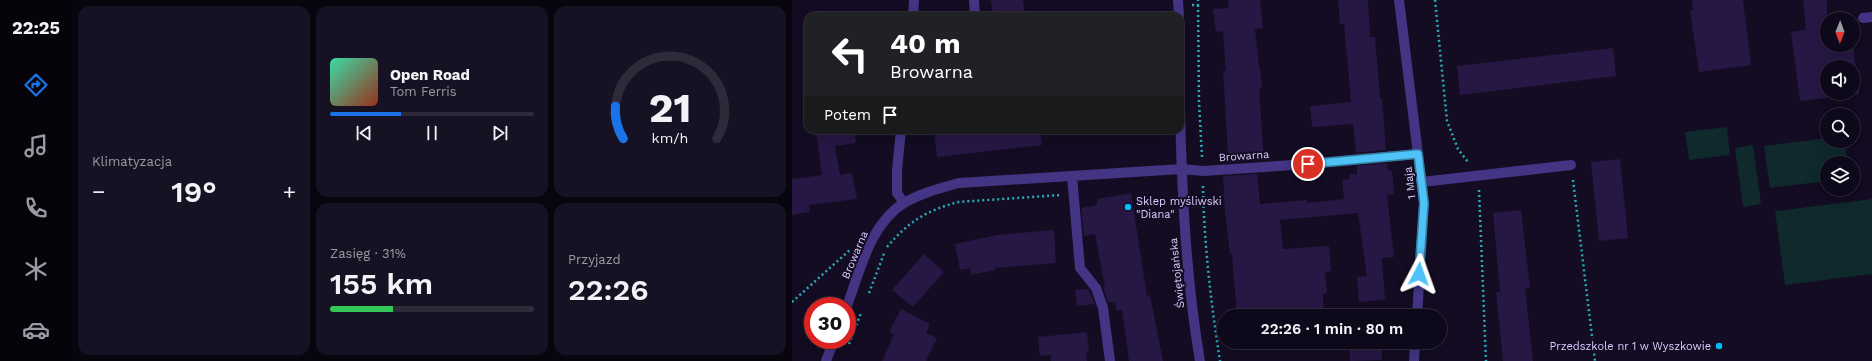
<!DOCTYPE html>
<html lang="pl">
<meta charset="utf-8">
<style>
:root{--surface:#0e091a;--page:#171223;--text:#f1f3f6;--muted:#9b9aa2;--line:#2e2a39;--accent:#1a73e8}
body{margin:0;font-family:"Work Sans",sans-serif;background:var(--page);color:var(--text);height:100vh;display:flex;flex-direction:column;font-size:15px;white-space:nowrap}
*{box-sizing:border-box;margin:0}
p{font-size:13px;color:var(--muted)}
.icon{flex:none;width:22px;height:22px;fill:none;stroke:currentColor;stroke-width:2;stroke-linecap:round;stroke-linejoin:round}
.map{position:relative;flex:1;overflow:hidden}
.details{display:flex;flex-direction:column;gap:6px;padding:6px;background:#08050e;width:720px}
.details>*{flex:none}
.guide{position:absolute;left:12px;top:12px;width:380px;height:122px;border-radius:12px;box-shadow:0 4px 16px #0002,0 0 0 1px var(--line);background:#202124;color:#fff;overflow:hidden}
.needle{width:26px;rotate:181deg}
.buttons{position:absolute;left:1028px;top:12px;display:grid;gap:8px}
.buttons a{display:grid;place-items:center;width:40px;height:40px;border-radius:50%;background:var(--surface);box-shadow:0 4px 16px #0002,0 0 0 1px var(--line);font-size:20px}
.speed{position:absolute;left:12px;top:297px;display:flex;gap:8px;font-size:20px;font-weight:700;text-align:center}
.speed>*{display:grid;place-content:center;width:52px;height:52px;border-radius:50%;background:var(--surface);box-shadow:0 4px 16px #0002,0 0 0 1px var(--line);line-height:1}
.speed .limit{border:6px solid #d22;background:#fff;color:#111}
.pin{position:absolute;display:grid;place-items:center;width:34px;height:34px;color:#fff;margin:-17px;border:2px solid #fff;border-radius:50%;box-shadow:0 1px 4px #0007}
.me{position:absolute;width:44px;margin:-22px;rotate:4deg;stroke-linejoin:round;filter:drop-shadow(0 0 3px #0008)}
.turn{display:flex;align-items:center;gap:14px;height:84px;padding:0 20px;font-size:18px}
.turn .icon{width:52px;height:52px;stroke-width:2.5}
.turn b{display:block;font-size:28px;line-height:34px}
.then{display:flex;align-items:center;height:38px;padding:0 20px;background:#0003;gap:8px;font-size:15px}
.big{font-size:30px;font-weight:600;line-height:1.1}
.details .tile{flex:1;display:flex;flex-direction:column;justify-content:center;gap:6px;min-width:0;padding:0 14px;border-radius:12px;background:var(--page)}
.details .dial{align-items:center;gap:0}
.dial svg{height:104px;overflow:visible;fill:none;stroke:var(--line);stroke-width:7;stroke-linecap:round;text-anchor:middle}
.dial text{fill:var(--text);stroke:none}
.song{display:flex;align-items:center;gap:12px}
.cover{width:48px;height:48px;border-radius:6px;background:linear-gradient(135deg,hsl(160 70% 55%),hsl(10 70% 35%))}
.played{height:4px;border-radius:2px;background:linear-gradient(90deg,var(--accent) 35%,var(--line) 35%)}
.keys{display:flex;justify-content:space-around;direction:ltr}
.heat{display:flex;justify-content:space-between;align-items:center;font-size:22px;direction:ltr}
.charge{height:6px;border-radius:3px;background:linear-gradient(90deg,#34c759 31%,var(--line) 0)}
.details .tiles{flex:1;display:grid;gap:6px;grid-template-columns:repeat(3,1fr)}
.tile:first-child{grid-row:span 2}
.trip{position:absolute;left:425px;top:309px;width:230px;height:40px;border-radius:20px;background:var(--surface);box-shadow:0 4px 16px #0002,0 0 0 1px var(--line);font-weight:600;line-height:40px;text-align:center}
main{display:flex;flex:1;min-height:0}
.tabs{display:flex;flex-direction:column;width:72px;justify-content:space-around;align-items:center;background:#06040a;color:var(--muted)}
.tabs .icon{width:28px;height:28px}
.tabs .on{color:var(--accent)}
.tabs b{font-size:18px;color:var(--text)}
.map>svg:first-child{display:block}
.green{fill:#0f292c}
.building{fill:#271744;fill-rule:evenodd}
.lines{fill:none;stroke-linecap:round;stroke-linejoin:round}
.path{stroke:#28acb8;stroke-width:2.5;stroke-dasharray:2 3;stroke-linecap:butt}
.minor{stroke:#433583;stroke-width:10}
.route-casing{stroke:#337fa1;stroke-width:10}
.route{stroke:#4fc3f7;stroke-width:7}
.poi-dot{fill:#00bcf8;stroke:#130c22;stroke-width:1.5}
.labels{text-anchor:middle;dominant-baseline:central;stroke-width:4;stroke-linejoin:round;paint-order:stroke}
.street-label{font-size:11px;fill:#dacdff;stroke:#130c22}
.poi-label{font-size:11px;fill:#dacdff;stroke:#130c22;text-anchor:start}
</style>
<main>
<nav class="tabs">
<b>22:25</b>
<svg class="icon on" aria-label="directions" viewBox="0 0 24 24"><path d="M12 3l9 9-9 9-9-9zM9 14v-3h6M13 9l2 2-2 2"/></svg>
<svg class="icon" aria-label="music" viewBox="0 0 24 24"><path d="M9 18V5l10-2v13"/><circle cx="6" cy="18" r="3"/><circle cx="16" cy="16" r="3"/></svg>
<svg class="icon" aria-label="phone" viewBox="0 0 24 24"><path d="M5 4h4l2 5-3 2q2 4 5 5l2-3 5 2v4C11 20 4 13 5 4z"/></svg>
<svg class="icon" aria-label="climate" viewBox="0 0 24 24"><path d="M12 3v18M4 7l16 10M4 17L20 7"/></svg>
<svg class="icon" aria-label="car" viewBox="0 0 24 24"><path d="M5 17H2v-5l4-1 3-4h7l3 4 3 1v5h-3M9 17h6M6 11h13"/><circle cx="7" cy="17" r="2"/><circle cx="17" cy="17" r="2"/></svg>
</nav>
<section class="details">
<div class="tiles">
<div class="tile"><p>Klimatyzacja</p>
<div class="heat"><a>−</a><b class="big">19°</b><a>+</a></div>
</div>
<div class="tile">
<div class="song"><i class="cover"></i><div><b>Open Road</b><p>Tom Ferris</p></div></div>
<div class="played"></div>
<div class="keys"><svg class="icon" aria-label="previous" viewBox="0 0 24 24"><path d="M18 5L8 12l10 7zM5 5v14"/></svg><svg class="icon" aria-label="pause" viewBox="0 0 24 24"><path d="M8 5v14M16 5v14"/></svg><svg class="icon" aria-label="next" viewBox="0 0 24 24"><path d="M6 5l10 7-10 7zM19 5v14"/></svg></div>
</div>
<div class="tile dial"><svg viewBox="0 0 100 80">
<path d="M14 69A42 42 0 1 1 86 69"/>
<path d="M14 69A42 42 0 0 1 8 44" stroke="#1a73e8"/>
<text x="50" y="56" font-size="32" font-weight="700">21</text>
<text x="50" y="72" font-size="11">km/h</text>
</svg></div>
<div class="tile"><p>Zasięg · 31%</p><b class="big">155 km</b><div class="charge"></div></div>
<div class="tile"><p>Przyjazd</p><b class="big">22:26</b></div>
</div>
</section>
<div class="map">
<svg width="1080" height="361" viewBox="0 0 1080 361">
<rect width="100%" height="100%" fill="#130c22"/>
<path class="green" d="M935,127L938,155L897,160L893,132Z
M1035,138V141H1053L1056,163H1035V181L978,188L972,146Z
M961,145L969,204L951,207L943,148Z
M1080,199V274L993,285L983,211Z"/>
<path class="building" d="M199,0H231L233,16H201Z
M436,0H468L471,28L463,29L467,68H468L470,88L467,89L472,160L434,163L433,154H436L431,71H434L431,31L424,32L421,9L437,8Z
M546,0H576L578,37H583L588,98H590L594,150L564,153L561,124L520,127L518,106L559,102L552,24H548Z
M900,0H951L959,65L907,72L898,10H901Z
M1011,0H1035V45H1061L1067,94L1008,101L999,32L1014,30ZM1035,67H1061V93H1035Z
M821,48L824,76L668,95L665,66Z
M36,130H62L64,143L43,146L48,175L60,173L65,199L17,205L18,212L0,215V179L30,175L24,132Z
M142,130H248L250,145L145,157Z
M828,159L836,238L807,241L799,162Z
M595,163L596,171L600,170L602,194L595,195L602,257L590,258L593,300L567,302L565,277L575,276L566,213L488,220L491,249L537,246L539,271L533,272L535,293L531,294L532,316H445L440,254H438L433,211L431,176L465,174L468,204L515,200V203L552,199L550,180L558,179V174H565V166Z
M339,193L355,296L358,295L371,361H337L330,310L325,311L323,302H316L311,287H313L303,234L292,236L289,208L305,205V199Z
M729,210L738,288H733L741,361H711L704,292H708L701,213Z
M262,230L264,263L202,268L203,270L179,275L178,268L168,270L163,244L205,235Z
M132,254L152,272L121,307L100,290Z
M296,289L303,304L285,306L283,290Z
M109,309L138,324L134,333L145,338L134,361H90L102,334L97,332Z
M295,332L297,352L294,353L295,361H259V355L248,356L246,337Z
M557,342H590V360L558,361Z"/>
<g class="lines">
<path class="path" d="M643,0L655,121L666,149L676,162
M400,5H406V0
M406,5L407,102L410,157
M781,180L803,361
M411,186C412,244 419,303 428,361
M687,190L694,361
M95,247C117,221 134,211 166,202L269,195
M77,293L93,251
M0,302L59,249
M57,344L69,313"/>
<path class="minor" d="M182,0L183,16
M386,0L387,16
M607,0L632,203L625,316
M121,16L122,0
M1071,18L1080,17
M388,111C390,194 394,279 408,361
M109,130L105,170V193L112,203
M280,176L288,268L304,288L311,308L318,361
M630,182L779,165
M55,306C68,271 78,224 112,203C129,193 149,188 167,183L389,169L411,171L516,164L626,154
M34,361L42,340
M622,361L623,342"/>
</g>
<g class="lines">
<g class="route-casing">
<path id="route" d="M516,164L626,154L632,203L627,274"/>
</g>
<use href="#route" class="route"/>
</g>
<g class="poi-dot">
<circle cx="336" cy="207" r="4"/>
<circle cx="927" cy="346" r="4"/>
</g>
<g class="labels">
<g class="street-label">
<text transform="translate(452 156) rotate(-4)">Browarna</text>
<text transform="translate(618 183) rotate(-97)">1 Maja</text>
<text transform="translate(63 255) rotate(-67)">Browarna</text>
<text transform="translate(385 273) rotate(-96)">Świętojańska</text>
</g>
<g class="poi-label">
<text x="344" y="201">Sklep myśliwski<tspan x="344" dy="13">"Diana"</tspan></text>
<text x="919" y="346" text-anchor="end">Przedszkole nr 1 w Wyszkowie</text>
</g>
</g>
</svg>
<div class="buttons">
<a><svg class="needle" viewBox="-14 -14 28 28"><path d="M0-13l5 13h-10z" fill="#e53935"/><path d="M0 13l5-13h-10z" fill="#9b9aa2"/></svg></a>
<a><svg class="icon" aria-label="sound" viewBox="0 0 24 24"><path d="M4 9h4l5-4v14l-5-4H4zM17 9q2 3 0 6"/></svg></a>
<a><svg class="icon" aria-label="search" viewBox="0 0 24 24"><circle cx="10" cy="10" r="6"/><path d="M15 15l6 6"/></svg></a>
<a><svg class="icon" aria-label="layers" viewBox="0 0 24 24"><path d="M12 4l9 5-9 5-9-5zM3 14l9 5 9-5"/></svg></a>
</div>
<div class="speed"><div class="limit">30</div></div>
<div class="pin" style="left:516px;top:164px;background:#d93025"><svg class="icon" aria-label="arrive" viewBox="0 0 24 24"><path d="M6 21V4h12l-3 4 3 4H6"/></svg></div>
<svg class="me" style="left:627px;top:274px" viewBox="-20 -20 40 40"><path d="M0-17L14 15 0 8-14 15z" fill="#4fc3f7" stroke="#fff" stroke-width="4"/></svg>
<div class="trip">22:26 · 1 min · 80 m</div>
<div class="guide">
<div class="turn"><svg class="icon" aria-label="left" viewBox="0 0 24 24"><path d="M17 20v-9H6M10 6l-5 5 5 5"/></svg><div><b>40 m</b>Browarna</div></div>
<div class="then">Potem<svg class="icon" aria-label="arrive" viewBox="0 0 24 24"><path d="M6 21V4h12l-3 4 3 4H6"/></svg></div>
</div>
</div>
</main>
